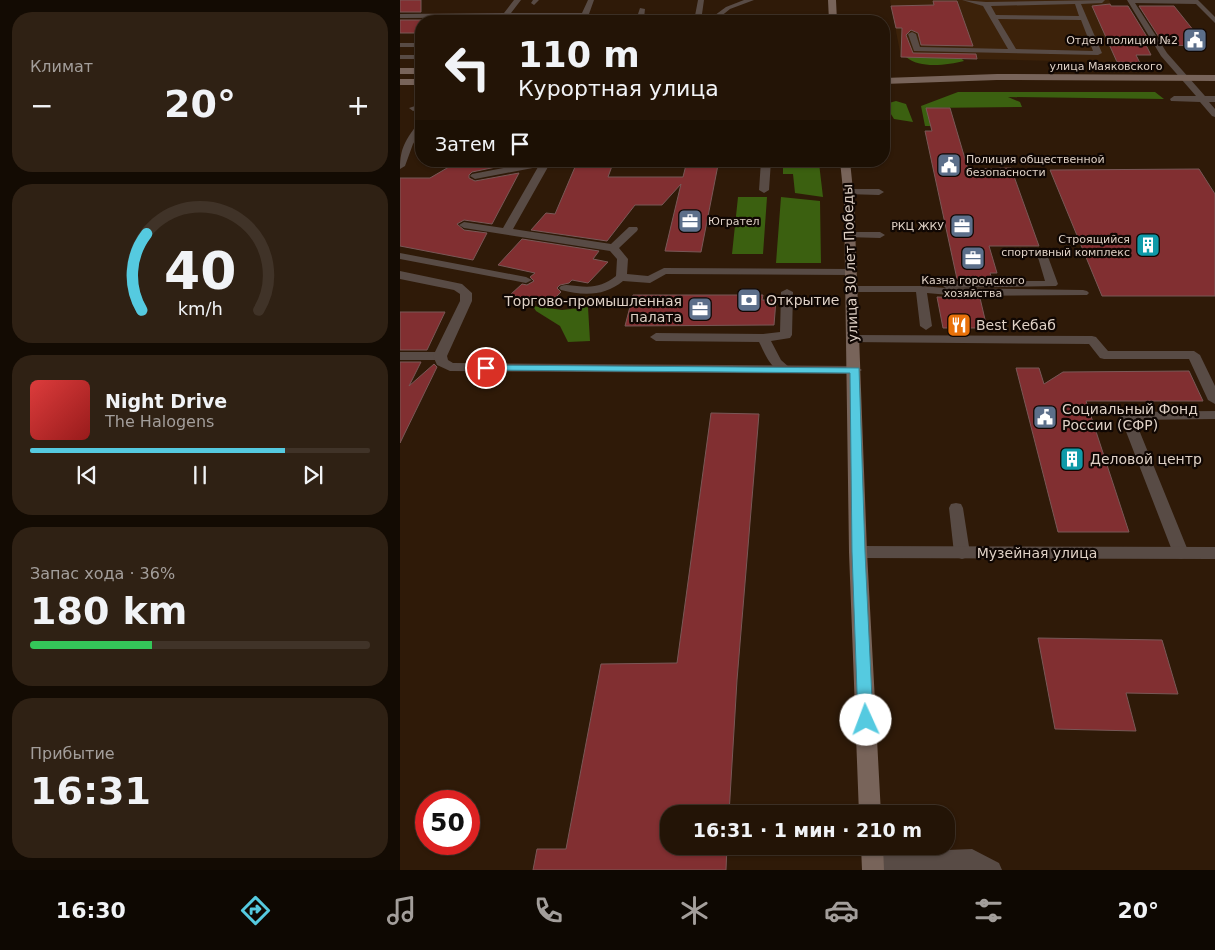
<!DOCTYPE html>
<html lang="ru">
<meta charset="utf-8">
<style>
:root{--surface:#231406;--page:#2f2114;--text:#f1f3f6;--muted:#a39e9b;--line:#403328;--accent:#55cae0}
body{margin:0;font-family:"DejaVu Sans",sans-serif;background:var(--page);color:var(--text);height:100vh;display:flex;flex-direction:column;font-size:19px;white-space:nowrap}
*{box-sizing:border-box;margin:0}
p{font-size:16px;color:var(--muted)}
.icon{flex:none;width:28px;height:28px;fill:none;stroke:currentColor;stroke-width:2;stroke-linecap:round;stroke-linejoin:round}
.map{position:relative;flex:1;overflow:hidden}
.drawer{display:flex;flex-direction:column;gap:12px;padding:12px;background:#130b03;width:400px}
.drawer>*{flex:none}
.hud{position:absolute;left:15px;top:15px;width:475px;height:152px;border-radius:20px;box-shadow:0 1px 4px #0004,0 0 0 1px var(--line);background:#231406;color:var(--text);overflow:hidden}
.speed{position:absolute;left:15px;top:790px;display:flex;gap:10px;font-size:25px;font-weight:700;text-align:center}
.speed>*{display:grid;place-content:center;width:65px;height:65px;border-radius:50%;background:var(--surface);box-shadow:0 1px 4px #0004,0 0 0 1px var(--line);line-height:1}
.speed .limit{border:8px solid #d22;background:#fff;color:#111}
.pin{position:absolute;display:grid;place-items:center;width:42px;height:42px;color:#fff;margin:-21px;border:2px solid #fff;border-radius:50%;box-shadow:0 1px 5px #0007}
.me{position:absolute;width:55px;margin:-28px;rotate:358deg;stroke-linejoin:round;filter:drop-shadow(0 0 4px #0008)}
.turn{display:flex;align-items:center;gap:18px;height:105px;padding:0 20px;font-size:22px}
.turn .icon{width:65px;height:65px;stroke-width:2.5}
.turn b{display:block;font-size:35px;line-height:42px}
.then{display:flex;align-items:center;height:48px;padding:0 20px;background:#0003;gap:10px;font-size:19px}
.big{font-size:38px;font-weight:800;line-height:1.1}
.drawer .tile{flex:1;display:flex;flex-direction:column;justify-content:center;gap:8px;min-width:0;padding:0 18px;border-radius:20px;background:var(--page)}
.drawer .dial{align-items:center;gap:0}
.dial svg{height:130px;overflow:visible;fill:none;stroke:var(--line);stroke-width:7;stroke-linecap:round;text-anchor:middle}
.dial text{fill:var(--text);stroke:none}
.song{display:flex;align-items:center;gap:15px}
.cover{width:60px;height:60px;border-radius:8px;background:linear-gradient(135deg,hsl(0 70% 55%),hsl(0 70% 35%))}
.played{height:5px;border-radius:2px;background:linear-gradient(90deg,var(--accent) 75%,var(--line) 75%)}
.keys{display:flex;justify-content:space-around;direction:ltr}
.heat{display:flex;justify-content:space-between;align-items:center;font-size:28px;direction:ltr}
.charge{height:8px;border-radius:4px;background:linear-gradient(90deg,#34c759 36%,var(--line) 0)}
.trip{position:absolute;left:260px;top:805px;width:295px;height:50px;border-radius:20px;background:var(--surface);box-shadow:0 1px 4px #0004,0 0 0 1px var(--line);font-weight:800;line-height:50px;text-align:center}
.tab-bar{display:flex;height:80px;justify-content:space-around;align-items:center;background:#0e0802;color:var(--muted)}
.tab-bar .icon{width:35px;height:35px}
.tab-bar .selected{color:var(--accent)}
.tab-bar b{font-size:22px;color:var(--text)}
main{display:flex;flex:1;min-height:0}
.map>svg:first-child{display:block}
.built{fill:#3c220a}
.forest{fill:#3b6010}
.building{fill:#812f31;stroke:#795857}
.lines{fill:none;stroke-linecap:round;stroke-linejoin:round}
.lane{fill:#584b45;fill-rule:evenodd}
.street{fill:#584b45;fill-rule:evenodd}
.secondary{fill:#78645a;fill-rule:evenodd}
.route{fill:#55cae0;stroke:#378392}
.labels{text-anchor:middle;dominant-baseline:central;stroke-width:4.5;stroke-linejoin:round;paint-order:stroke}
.far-poi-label{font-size:11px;fill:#dfd1c6;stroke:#100703;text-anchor:end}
.far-street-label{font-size:11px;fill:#dfd1c6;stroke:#100703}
.street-label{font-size:14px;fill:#dfd1c6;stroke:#100703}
.poi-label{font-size:14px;fill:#dfd1c6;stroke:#100703;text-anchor:start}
</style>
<main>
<section class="drawer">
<div class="tile"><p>Климат</p>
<div class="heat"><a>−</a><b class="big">20°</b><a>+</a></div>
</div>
<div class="tile dial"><svg viewBox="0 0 100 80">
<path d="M14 69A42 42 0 1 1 86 69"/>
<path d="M14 69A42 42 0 0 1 17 22" stroke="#55cae0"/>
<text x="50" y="56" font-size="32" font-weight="700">40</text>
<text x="50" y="72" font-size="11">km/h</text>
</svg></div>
<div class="tile">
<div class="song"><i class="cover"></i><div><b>Night Drive</b><p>The Halogens</p></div></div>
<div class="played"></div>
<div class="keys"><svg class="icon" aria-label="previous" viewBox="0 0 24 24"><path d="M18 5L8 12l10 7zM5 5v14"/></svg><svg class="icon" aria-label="pause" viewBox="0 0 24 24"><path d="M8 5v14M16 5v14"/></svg><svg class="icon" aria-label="next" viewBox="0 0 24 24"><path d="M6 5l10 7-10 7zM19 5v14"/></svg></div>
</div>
<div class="tile"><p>Запас хода · 36%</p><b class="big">180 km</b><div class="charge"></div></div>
<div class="tile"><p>Прибытие</p><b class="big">16:31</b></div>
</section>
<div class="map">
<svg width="815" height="870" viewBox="0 0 815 870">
<rect width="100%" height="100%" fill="#2f1a08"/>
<path class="built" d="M490,0H709L740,63L501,57Z"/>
<path class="forest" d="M506,57L561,58L564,61C547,65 520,69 506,57Z
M558,92H755L764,99L608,97L620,102L622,107L527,108L531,126H525L521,106Z
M496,101L506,104L513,122L494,119L489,111V103Z
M383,163H419L423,197L395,193L393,174H383Z
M338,197H367L363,254H332Z
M381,197L420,201L421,263H376Z
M133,306L162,310L188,307L190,341L168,342L160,326L136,311Z"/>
<path class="building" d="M0,0H21V12H0Z
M533,1H557L573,46L521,45L518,33L511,30L506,35L513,53L576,54L577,59L501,57L502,28H496L491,6L534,5Z
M710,4L711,6H728L752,45H746L751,55H736L740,63L717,62L692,6Z
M739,6H774L806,46L764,45Z
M0,20H21V33H0Z
M526,108H550L568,169L611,168L639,246H589L597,273H590L592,279H557L525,131H532Z
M59,161H125L72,172L69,175V178L75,181L119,173L92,224L64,220L57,224L64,230L87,233L73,260L0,246V178H30Z
M286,165H318L301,252L265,251L281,184L262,205H235L207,241L131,230L146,213L155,214L175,167L212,166L208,177H283Z
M799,169L815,194V296H702L650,170Z
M122,239L199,251L193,259L208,262L188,283L172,280L169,283L160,285L157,288L161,292L149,304L110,295L122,284L127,285L134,281L130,277L135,273L98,265Z
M233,295H363L362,300H376L374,325L225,326Z
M537,297L580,298L587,328H543Z
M0,312H45L27,350H0Z
M0,362H21L9,386L34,364L37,367L0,443Z
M616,368H639L644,384L663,372L789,371L803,401H686L729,532H658Z
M311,413L359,414L337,680L329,814H269V846H327L326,870H133L137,849H166L201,664L277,663Z
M638,638L762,640L778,694L726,693L736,731L655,729Z"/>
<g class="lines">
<path class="lane" d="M114,0H121L111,13H182L188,0H194L189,14L198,16L201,14H238L240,8L245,9L244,18H207L213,21H202L185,17L0,18V14L104,13Z
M133,0H139L134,5L131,3Z
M298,0H304L301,21H294Z
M344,0H354L330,9L315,21H307L326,7Z
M562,0L586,2L705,0L702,3L681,4L702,53L698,55L514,51L508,34L512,32L516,34L520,47L608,49L583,6ZM675,4L679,16L596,15L591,6ZM598,19L681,20L693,51L616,49Z
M727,0H798L815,17V23L796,4L735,3L767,53L805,96H815V102H809L815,109V117L812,116L800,102L771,101L770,99L774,96H796L761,56Z
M0,43H21V47H0Z
M0,55H21V59H0Z
M21,104V109L13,111L9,108Z
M21,122V131L13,144L5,166L0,169C0,147 6,140 18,123Z
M141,161H211L206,164L148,167L113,229L211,244L229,227H237L238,229L237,231L219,248L228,259L227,274L248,276L264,268L450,269L456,272L450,275L266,274L250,283L223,281C205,296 184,296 161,290L159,288L161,286C167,284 172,286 177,286C193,288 203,286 216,276L217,259L210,251L64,228L59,225L64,222L103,228L138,167L75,179L70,176L72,174Z
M361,161H371L369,190L364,193L359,190Z
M448,189H479L484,192L479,195L445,194V190Z
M450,232H480L485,235L480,238L446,237L445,235L446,233Z
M642,251L647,254L658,284L656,286L548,288L683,290L687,291L689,293L687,295L560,296L527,293L532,326L526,330L520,326L516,292H452L446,289L452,286H521L546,288L541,285L543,283L558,281H645L637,254Z
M0,253L126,277L132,280L126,283L0,259Z
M387,289L393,292L392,335L390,338L371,341L381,360L390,368L388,371C372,375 365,353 359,342L256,341L250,337L256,333L363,334L380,332L381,292Z
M453,335L692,336L696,337L708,351H794L800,355L815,386V404L808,400L789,359H704L700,358L689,344L449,342L447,339L449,336Z
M0,352H40L46,356L40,360H0Z
M815,411V419L735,420L789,553L787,557L781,559L775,557L773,553L720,416L722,413L727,412Z
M556,503L561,504L563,508L570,553L568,557L562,559L556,557L554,553L549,508L551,504Z
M572,849L599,863L602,870H465L462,863L465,856L472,853Z"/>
<path class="street" d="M0,271L62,284L72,293V301L47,356L48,360L53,363L455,366L462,370L455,374L50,371L37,365L33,356L60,301V294L54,290L0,279Z
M458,546L815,547V559L458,558L452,556L449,552L452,548Z"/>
<path class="secondary" d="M428,0H436L437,21H429Z
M0,68H21V74H0Z
M597,74L815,75V81L597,80L484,84V78Z
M0,79H21V85H0Z
M440,161H450L454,200L467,552L481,814H459L449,552L444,200Z
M461,846H483L484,870H462Z"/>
</g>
<path class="route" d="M86,365L459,368L465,552L473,720L471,725L466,727L461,725L458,720L452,552L450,373L82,370L80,368L82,366Z"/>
<defs>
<g id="civic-square" transform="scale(1.25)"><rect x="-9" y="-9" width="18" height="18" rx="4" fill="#5c6f8a" stroke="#100703"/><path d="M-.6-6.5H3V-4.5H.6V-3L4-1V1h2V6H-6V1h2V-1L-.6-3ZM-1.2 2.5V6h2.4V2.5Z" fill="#fff"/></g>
<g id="office-square" transform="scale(1.25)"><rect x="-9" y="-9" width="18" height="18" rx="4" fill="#5c6f8a" stroke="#100703"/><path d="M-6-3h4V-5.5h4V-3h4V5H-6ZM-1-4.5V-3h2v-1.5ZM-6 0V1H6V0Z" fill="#fff"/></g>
<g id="building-square" transform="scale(1.25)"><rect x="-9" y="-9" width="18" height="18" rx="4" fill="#0f9aa8" stroke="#100703"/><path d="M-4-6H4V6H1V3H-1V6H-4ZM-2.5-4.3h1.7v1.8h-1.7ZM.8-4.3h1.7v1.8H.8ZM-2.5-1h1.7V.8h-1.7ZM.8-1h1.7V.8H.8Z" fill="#fff"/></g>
<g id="bank-square" transform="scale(1.25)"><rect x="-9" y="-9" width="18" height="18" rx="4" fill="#5c6f8a" stroke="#100703"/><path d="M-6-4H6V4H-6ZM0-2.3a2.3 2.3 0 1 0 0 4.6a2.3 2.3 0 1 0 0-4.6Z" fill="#fff"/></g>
<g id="restaurant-square" transform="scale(1.25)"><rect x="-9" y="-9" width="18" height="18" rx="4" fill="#e8710a" stroke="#100703"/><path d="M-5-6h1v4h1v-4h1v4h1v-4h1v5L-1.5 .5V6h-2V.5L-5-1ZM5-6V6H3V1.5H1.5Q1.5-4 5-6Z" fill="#fff"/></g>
</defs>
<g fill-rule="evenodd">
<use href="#civic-square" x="795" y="40"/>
<use href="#civic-square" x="549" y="165"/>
<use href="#office-square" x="290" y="221"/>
<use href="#office-square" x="562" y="226"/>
<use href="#building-square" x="748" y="245"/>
<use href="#office-square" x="573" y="258"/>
<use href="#bank-square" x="349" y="300"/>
<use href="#office-square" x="300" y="309"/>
<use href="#restaurant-square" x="559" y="325"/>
<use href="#civic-square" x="645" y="417"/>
<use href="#building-square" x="672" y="459"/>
</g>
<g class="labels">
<g class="far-poi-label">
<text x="778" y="40">Отдел полиции №2</text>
<text x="566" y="159" text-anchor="start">Полиция общественной<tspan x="566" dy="13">безопасности</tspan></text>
<text x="308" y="221" text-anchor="start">Югрател</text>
<text x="544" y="226">РКЦ ЖКУ</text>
<text x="730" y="239">Строящийся<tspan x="730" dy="13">спортивный комплекс</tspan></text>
<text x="573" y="280" text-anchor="middle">Казна городского<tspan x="573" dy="13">хозяйства</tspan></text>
</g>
<g class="far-street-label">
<text x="706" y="66">улица Маяковского</text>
</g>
<g class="street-label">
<text transform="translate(450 263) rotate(-92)">улица 30 лет Победы</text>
<text x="637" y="553">Музейная улица</text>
</g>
<g class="poi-label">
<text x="366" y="300">Открытие</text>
<text x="282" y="301" text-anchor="end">Торгово-промышленная<tspan x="282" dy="16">палата</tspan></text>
<text x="576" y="325">Best Кебаб</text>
<text x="662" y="409">Социальный Фонд<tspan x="662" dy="16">России (СФР)</tspan></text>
<text x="690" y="459">Деловой центр</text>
</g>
</g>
</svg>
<div class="speed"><div class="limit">50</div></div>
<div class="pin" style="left:86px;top:368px;background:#d93025"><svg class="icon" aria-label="arrive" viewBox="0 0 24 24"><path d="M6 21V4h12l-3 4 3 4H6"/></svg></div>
<svg class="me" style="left:466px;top:720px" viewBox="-20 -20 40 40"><circle r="19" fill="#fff"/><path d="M0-13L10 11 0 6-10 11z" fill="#55cae0"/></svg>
<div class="trip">16:31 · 1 мин · 210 m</div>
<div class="hud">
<div class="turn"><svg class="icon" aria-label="left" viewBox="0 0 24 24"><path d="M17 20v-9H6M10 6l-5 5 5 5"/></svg><div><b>110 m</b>Курортная улица</div></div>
<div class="then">Затем<svg class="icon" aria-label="arrive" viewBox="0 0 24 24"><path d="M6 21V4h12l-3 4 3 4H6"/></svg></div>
</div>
</div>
</main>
<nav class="tab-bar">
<b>16:30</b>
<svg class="icon selected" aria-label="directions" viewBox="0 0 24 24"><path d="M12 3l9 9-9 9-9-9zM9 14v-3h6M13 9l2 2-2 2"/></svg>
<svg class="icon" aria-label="music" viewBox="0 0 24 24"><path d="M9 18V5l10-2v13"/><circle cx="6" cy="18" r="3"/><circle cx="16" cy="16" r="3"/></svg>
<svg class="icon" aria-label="phone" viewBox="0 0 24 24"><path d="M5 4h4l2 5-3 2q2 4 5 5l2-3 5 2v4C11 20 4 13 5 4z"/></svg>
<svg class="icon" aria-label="climate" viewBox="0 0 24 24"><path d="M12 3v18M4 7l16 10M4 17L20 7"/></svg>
<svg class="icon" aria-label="car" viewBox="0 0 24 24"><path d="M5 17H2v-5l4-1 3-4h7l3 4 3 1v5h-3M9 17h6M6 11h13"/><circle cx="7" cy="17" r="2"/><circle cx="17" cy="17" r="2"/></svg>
<svg class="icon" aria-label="filters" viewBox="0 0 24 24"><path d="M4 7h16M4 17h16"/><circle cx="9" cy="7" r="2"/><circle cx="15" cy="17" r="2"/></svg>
<b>20°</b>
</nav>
